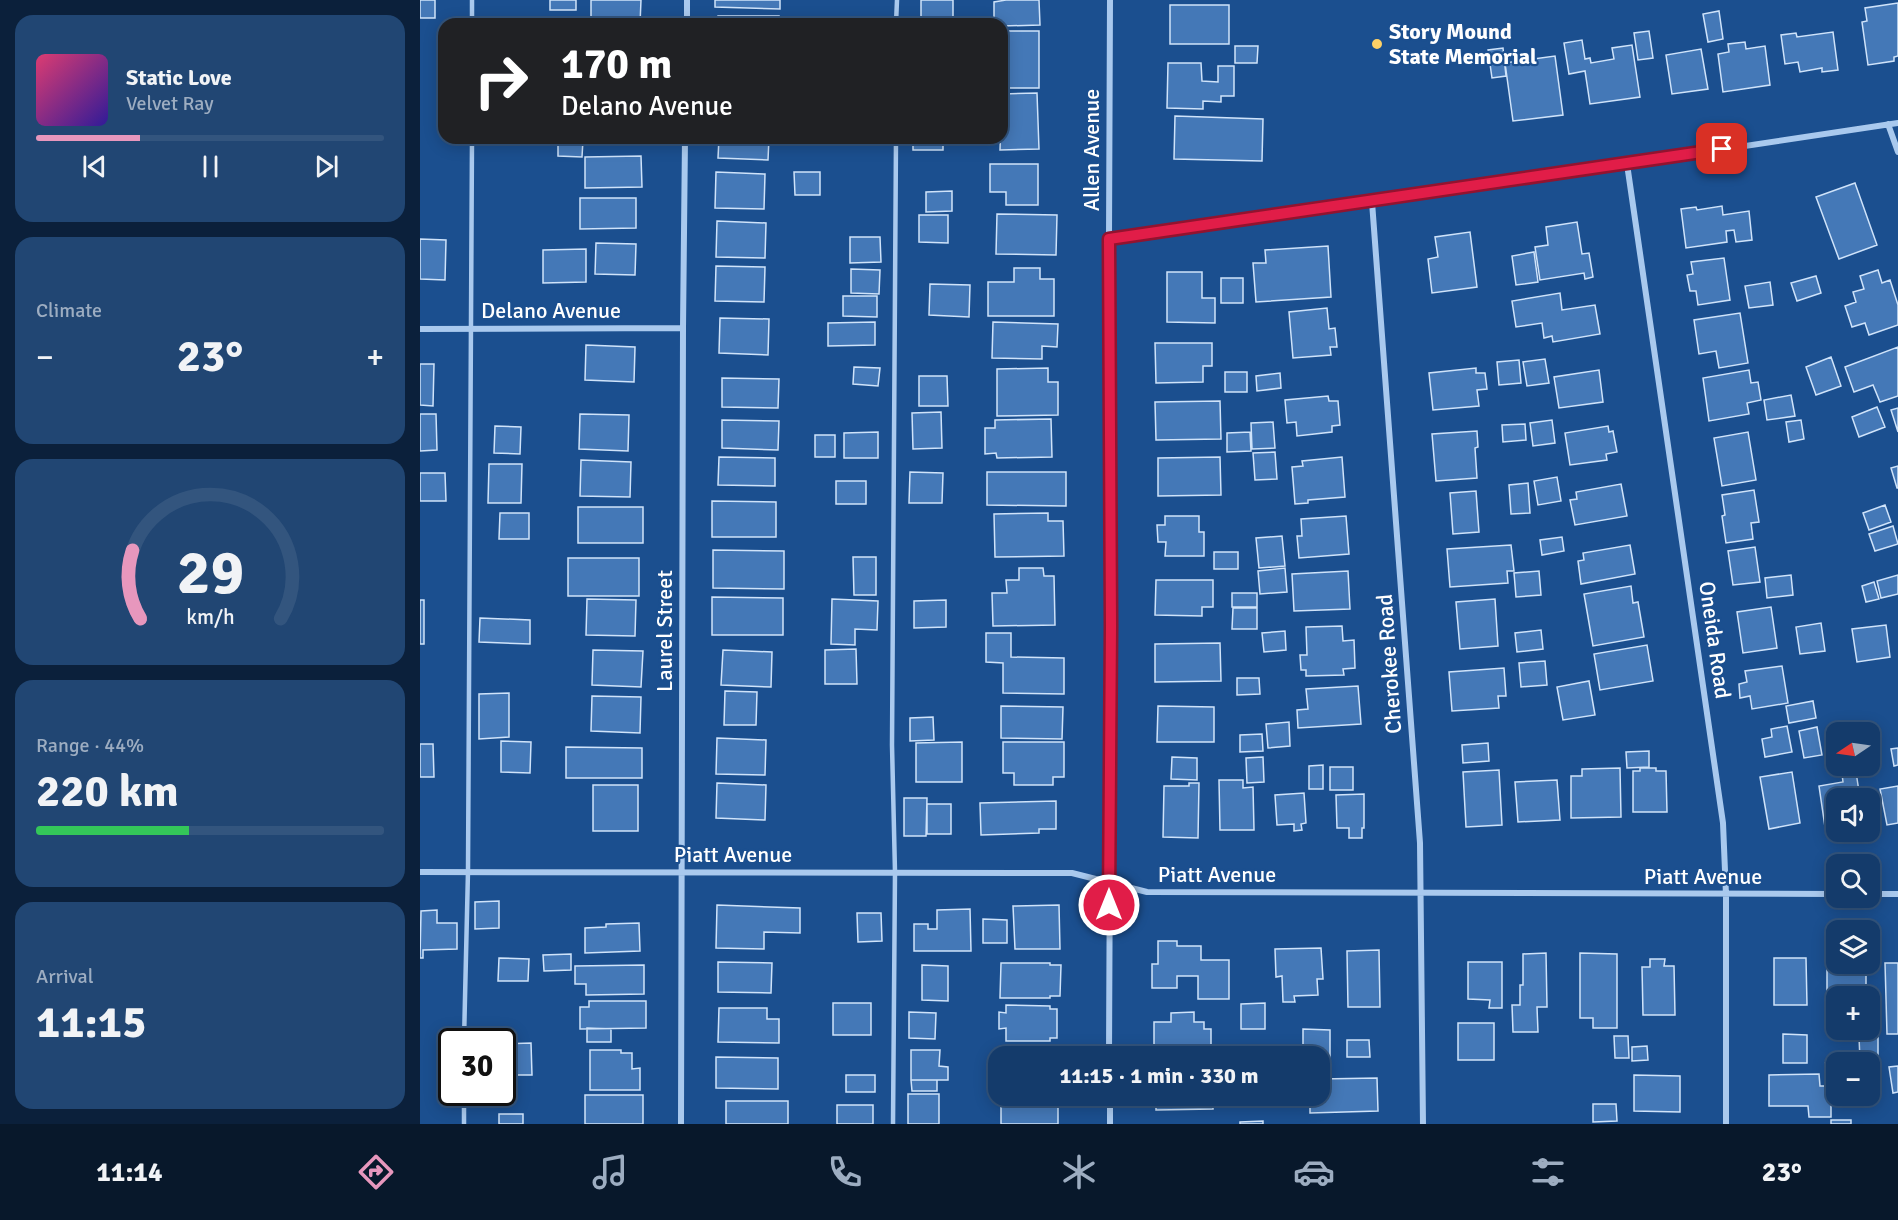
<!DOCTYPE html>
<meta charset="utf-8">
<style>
:root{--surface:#143b6b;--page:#214673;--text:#f1f3f6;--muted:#9dadc1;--line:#33557e;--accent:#e797bd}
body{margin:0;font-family:Signika,sans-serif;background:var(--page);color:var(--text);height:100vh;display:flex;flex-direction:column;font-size:22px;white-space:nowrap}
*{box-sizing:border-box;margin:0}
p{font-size:20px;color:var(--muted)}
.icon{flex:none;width:33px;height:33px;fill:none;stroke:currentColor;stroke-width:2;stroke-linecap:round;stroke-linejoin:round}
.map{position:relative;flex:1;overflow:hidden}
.panel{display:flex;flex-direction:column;gap:15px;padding:15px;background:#0b203b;width:420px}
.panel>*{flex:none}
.banner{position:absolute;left:18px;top:18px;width:570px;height:126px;border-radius:18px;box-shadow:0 3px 15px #0003,0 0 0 2px var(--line);background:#202124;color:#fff;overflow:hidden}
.needle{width:39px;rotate:257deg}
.fabs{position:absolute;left:1406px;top:722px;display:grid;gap:12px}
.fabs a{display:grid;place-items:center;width:54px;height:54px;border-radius:12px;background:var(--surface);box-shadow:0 3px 15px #0003,0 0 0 2px var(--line);font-size:30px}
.speed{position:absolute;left:18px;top:1028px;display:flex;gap:12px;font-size:30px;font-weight:700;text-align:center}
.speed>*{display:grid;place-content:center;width:78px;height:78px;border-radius:50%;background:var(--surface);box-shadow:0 3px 15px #0003,0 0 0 2px var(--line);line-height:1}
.speed .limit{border:3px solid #111;border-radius:9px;background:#fff;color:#111}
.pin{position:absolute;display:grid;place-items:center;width:51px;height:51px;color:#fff;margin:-26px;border-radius:12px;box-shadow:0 3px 9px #0006}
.me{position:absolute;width:66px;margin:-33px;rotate:0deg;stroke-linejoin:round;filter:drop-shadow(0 0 4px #0008)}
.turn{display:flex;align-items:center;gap:21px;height:126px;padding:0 24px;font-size:27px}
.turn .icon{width:78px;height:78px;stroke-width:2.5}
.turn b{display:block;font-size:42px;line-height:51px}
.big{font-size:45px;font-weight:800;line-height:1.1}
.panel .tile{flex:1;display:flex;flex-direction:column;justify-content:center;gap:9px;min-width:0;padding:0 21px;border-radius:18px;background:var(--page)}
.panel .dial{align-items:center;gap:0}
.dial svg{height:156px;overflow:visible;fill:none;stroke:var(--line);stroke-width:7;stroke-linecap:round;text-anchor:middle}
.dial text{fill:var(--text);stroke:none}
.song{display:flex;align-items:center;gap:18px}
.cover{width:72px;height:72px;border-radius:9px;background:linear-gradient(135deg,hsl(340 70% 55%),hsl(250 70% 35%))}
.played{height:6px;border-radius:3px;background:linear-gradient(90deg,var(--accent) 30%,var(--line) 30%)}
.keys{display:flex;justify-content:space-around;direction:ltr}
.heat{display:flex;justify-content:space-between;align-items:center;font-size:33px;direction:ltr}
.charge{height:9px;border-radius:4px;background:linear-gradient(90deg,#34c759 44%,var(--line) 0)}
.trip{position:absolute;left:568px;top:1046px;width:342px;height:60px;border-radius:18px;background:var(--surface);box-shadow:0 3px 15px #0003,0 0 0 2px var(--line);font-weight:800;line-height:60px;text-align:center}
.dock{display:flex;height:96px;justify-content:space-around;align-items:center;background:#08182b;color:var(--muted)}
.dock .icon{width:42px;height:42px}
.dock .current{color:var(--accent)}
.dock b{font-size:27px;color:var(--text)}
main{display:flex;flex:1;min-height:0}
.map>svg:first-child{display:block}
.building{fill:#4478b7;stroke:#cfe3fa;stroke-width:1.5}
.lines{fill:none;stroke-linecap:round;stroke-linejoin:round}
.lane{stroke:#a9c9ee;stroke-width:4.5}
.street{stroke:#a9c9ee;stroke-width:6}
.route-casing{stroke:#92132f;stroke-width:15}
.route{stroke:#e11d48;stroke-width:10}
.poi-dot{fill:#ffd166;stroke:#1b4f8f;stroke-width:2}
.labels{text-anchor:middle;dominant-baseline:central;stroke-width:4.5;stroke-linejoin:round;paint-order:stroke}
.poi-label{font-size:22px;font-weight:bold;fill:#fff;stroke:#1b4f8f;text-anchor:start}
.street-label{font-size:22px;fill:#fff;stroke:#1b4f8f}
</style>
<main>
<section class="panel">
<div class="tile">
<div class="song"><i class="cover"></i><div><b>Static Love</b><p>Velvet Ray</p></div></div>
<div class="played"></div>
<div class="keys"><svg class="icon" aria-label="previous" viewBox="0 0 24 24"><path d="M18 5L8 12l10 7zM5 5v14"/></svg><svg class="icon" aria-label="pause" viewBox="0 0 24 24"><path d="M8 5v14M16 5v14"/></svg><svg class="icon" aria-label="next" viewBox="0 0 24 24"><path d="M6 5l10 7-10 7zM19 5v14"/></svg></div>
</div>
<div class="tile"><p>Climate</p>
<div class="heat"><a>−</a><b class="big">23°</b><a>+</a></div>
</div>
<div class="tile dial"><svg viewBox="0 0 100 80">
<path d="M14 69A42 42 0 1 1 86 69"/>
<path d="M14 69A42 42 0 0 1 10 34" stroke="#e797bd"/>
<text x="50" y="56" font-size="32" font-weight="700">29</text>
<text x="50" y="72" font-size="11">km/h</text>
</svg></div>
<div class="tile"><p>Range · 44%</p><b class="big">220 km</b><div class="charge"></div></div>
<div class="tile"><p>Arrival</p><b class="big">11:15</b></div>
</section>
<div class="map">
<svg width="1478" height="1124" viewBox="0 0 1478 1124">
<rect width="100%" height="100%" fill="#1b4f8f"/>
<path class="building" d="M0,0H15V18H0Z
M130,0H156V10H130Z
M171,0H221L220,24H171Z
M295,0H360V9L295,7Z
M501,0H533V24H501Z
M586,0H619L620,25L582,26V24H574V2Z
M1478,3V56L1474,57V61L1448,65L1442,22L1447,21L1445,8Z
M750,5H809V44H750Z
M1299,11L1303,39L1288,42L1283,14Z
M298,16H359V24H297Z
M586,31H619V88H582V47H587Z
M1229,31L1233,58L1218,60L1214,33Z
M1413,32L1418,70L1402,72V68L1380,72L1378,62L1365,64L1361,35L1376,33L1377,37Z
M1162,40L1165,59L1170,58L1171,63L1194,59L1192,48L1212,45L1220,97L1170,104L1165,71L1149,74L1144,43Z
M1325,42L1326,49L1345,46L1350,85L1303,92L1298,54L1309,52L1308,44Z
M815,46H838L837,63H815Z
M1083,48L1086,76L1072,78L1068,50Z
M1281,49L1288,89L1252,94L1246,55Z
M1135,56L1143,115L1093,121L1085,63Z
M748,63H781L782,81L798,82V66H814V96H801V102L783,101V109L747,108Z
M617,93L619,149L580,150L582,94Z
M755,116L843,119L842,161L754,159Z
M299,138H349L348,160L298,158Z
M378,138H399V143H378Z
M493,138H523V150H493Z
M138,139L163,140L162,157L138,156Z
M221,156L222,187L165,188V157Z
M570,164H618V205H586V192H570Z
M296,172L345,174L344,209L295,208Z
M374,172H400V195H375Z
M1435,183L1457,245L1419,259L1396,197Z
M532,191V211L506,212V192Z
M160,198H216V228L160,229Z
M1302,206L1303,215L1329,211L1332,240L1316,242L1314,230L1306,231L1307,242L1266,248L1261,209L1276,207L1277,210Z
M577,214L637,215L636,255L576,254Z
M499,215H528V243L499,242Z
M297,221L346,223L345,258L296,257Z
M1157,222L1162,254L1169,253L1173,277L1165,279L1164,273L1120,280L1115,247L1128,245L1126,227Z
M1050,232L1057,287L1012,293L1008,259L1018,257L1015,237Z
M430,237H460L461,262L430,263Z
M0,239L26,240L25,280L0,279Z
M176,243L216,244L215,275L175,274Z
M908,246L911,297L836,302L833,263H846L845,250Z
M166,249V282L123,283V250Z
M1114,252L1118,282L1096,285L1092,256Z
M1304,258L1310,300L1278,305L1276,291H1270L1267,275L1273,274L1271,262Z
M296,266L345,267L344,302L295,301Z
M594,268H620V279H634V316H568V282H594Z
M431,269L460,270L459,294L431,293Z
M1458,270L1462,283L1470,280L1478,305V325L1449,335L1445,323L1432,327L1425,306L1436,302L1433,292L1444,289L1440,276Z
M747,272H782V298H795V323L747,322Z
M1396,276L1401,293L1377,301L1371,283Z
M801,278H823V303H801Z
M1350,282L1353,305L1329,308L1325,286Z
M510,284L550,285L549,317L509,315Z
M1140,293L1142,310L1175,305L1180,334L1133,342L1132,336L1124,338L1122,323L1096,327L1092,301Z
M423,296H457V317L423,316Z
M907,308L909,329L915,328L917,347H910L911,355L873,358L869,312Z
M1320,313L1328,363L1299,368L1296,351L1279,354L1274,320Z
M300,318L349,319L348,355L299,353Z
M455,322V345L408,346V323Z
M573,322L638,324L637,347L622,346V359L572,358Z
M735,343H792V366H783V382L736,383Z
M166,345L215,347L214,382L165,380Z
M1478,347V396L1460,402L1453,385L1434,392L1425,367Z
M1411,357L1421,386L1396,395L1386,367Z
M1125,359L1129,383L1107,386L1103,362Z
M1099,360L1101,383L1079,385L1077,362Z
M0,364H14L13,406L0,405Z
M434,367L460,368L458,386L433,384Z
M628,368V382H638V415L577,416V369Z
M1056,368V373H1065L1067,389L1057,390L1059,406L1013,410L1009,373Z
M1179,370L1183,402L1139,408L1134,377Z
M1329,370L1331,383L1338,382L1341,400L1327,403L1329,414L1289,421L1283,378Z
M805,372H827V392H805Z
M860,373L861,388L837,391L836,376Z
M499,376H527L528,406H499Z
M302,378L359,379L358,408L302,407Z
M1371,395L1375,416L1347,420L1344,400Z
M908,396L909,401H918L920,425L912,426V432L877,436L876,422L867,423L865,400Z
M800,401L801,439L736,440L735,402Z
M1457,407L1465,427L1439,437L1432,417Z
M1478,408V432L1471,410Z
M521,412L522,448L493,449L492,413Z
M0,414H16L17,450L0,451Z
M160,414L209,415L208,451L159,449Z
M631,419L632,457L577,458L576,453L565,454V428H575V420Z
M302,420L359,421L358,450L302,448Z
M1132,420L1135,443L1113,446L1110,423Z
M1381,420L1384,439L1369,442L1366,422Z
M853,422L855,448L832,449L831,423Z
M1105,424L1106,440L1083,442L1082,425Z
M75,426L101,427L100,454L74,453Z
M1188,426L1189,432L1193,431L1197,452L1186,454L1187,460L1150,465L1145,433Z
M1057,431L1058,447L1055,448L1057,478L1016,481L1012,434Z
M458,432V458H424V433Z
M830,432L831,451L807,452V433Z
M1328,432L1336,480L1302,486L1294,438Z
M395,435H415V457H395Z
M855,452L857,479L835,480L833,453Z
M299,457L355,458V486L298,485Z
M800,457L801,495L738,496V458Z
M922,457L925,497L888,500V503L875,504L872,467L883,466L882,461Z
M161,460L211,462L210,497L160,496Z
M69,464H102L101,503H68Z
M1478,466V488H1477L1471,468Z
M490,472L523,473L522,503H489Z
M567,472H646V506L567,505Z
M0,473H25L26,501H0Z
M1137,477L1141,501L1118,505L1114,481Z
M416,481H446V504H416Z
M1108,483L1110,513L1091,514L1089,485Z
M1201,484L1207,516L1155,525L1150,500L1157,499L1156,492Z
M1334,490L1339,522L1331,523L1333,539L1306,543L1302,516L1305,515L1302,495Z
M1056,491L1059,532L1033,534L1030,493Z
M292,501L356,502V537H292Z
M1465,505L1471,522L1449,530L1443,513Z
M158,507H223V543H158Z
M80,513H109V539H79Z
M628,513V521H643L644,556L575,557L574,514Z
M745,516H779V532H784V556H745L746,542H738L737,525H745Z
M926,516L929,554L879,558L877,536H882L881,519Z
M1473,526L1478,544L1455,551L1449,534Z
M862,536L865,566L839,568L836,538Z
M1142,537L1144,551L1122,555L1120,540Z
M1091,545L1094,571H1087L1088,583L1030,587L1027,549Z
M1210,545L1215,574L1161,584L1158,561L1164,560L1163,553Z
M1335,547L1340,582L1313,585L1308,551Z
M293,550L364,551V589L293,588Z
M794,552H818V569H794Z
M433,557H456V595H434Z
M148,558H219V596H148Z
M599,568H623L624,576H634L635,625L573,626L572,593H587L586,580H599Z
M865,568L867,592L840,594L838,571Z
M928,571L930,609L874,611L872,574Z
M1119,571L1121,595L1096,597L1094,573Z
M1371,575L1373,595L1347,598L1345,578Z
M1478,575V594L1461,598L1457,581Z
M736,580H793V607H782V616L735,615Z
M1454,582L1459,599L1446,602L1442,586Z
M1211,586L1213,603L1218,602L1224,637L1173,646L1164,594Z
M812,593H837V607H812Z
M292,597L363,598V635H292Z
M167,599L216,600L215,636L166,635Z
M412,599L458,601L457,630L435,629V645L411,644Z
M1075,599L1078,646L1040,649L1036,602Z
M0,600H4V644H0Z
M526,600V627L494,628V601Z
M1351,607L1357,648L1323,653L1317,612Z
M813,608H837V629H812Z
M60,618L110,620V644L59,642Z
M1401,623L1405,651L1380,654L1376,627Z
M1466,625L1470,657L1437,662L1432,629Z
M922,626L923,641L934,640L935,668L923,669L924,675L886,676V670H881L880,655H887L886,627Z
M1121,630L1123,649L1097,652L1095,633Z
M865,631L866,650L844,652L842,633Z
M566,633H591V657L644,658V694L583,693V663L566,662Z
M800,643L801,681L735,682V644Z
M1227,645L1233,681L1180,690L1174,654Z
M436,649L437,684H405V650Z
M173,650L223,651L221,687L172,685Z
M303,650L352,652L351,687L301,685Z
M1125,661L1127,685L1101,687L1099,663Z
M1362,666L1368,703L1332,709L1330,696L1320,698L1319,684L1327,682L1325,671Z
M1084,668L1086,696H1078L1079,708L1032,711L1029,672Z
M817,678H839L840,694L817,695Z
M1169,681L1175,715L1143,720L1137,687Z
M938,686L941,724L878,728L877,710L888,709L886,689Z
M305,691L337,692L336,725H304Z
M89,693V737L59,739V694Z
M172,696L221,697L220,733L171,731Z
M1393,701L1396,718L1369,723L1366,706Z
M581,706L643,707L642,739L581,738Z
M738,706L794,707V742H737Z
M513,717L514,740L490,741V718Z
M869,722L870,746L848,748L846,724Z
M1367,726L1372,752L1345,757L1342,739L1352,737L1351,729Z
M1397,727L1402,755L1384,758L1379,731Z
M842,734L843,751L820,752V735Z
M297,738L346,740L345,775L296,774Z
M81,741L111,742L110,773L81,772Z
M542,742V782H496V743Z
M583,742H644V777H633V785H594V773H583Z
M1068,743L1069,761L1043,763L1042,745Z
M0,744H13L14,777H0Z
M146,747L222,748V778H146Z
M1478,748V765L1474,766L1471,749Z
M1229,751V767L1207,768L1206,752Z
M752,757L777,758V780L751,779Z
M843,757L844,782L827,783L826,758Z
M903,765V789H889V766Z
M910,767H933V790H910Z
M1200,768L1201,817L1151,818V776H1162V769Z
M1220,768H1236V771H1246L1247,812H1213V771H1220Z
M1079,770L1082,825L1046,827L1043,772Z
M1372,772L1380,823L1349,829L1340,777Z
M1436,772L1440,798H1416V827H1405L1399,786L1423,782L1422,774Z
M799,780H823V788L833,787L834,830H800Z
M1137,780L1140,820L1098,822L1095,782Z
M297,783L346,785L345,820L296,818Z
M769,783H779L778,838L743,837L744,786H769Z
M173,785H218V831H173Z
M1478,786V823L1467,825L1460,789Z
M884,793L886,823L881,824L882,830L874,831V824L857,825L855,795Z
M944,794V828H942V838H929V828H917L916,795Z
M484,798H507L506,836H484Z
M636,801V829H619V833L561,835L560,803Z
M507,804H531V834H507Z
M1417,831H1433V834L1417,837Z
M79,901V928L55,929V902Z
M297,905L380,908V933L344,932V949L296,948Z
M639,905L640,949H595L593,906Z
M550,909L551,951H494V924H508V929H517V910Z
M17,910V923H37V949L3,950V958H0L1,911Z
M437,913H461L462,941L438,942Z
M563,919L587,920V943H563Z
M219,923L220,951L165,953V928L186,927V924Z
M738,941H757V946H781V960H809V999H778V976H757V988H732V964H738Z
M901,948L903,979H897L898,995L874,996L875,1002H863L862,976L856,977L855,949Z
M959,950L960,1007H928L927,951Z
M1126,953L1127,1007H1117L1118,1032H1093L1092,1005H1100V985H1103V954Z
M1160,953L1197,954V1028H1173V1018H1160Z
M1407,953H1416V963H1446V996H1416V1029H1441V1032H1411V1014H1407Z
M151,954V970L124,971L123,955Z
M79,958L109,959L108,981H78Z
M1354,958H1386L1387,1005H1354Z
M1230,959H1245L1244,966H1254L1255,1015H1223L1222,967H1230Z
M298,962L352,963L351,993L298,992Z
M1048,962H1082V1008H1069L1070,1000L1048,999Z
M581,963H630V965H641L640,996H630V998H580Z
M1465,963H1478V1034H1467Z
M224,965V994L166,995V984H155V966Z
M502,965L528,966V1001L502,1000Z
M169,1001H226V1028L160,1029V1007H169Z
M413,1003H451V1035H413Z
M845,1003V1029H821V1004Z
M586,1005L630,1006V1009H637V1038H630V1041H586V1028L579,1029V1012L586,1013Z
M299,1008H347V1019H359V1043L298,1042Z
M489,1012L516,1013L515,1039L489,1038Z
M774,1012V1022H784V1029H791V1054H734V1022H751V1013Z
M1038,1023H1074V1060H1038Z
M167,1028L191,1029V1042H167Z
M883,1029L910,1030V1057L883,1056Z
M1363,1034L1387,1035V1063H1363Z
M1194,1036H1208L1209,1058H1195Z
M1439,1037H1458V1060H1440Z
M927,1040H949L950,1057H927Z
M111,1043L112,1075H82V1044Z
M1227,1046L1228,1060L1212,1061V1047Z
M170,1050H201V1053H212V1069L220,1068V1090H170Z
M491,1050H520L519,1066L528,1067V1080H491Z
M296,1057L358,1058V1089L296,1088Z
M1405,1063H1416V1078H1405Z
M1478,1066V1092L1473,1093L1469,1067Z
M577,1068H579V1088H577Z
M1399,1074L1400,1086H1411V1117H1389L1388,1106H1349V1075Z
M426,1075H455V1092H426Z
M1214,1075L1260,1076V1112L1214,1111Z
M957,1078L958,1111L890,1113V1095H900V1079Z
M491,1080H517V1091H492Z
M488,1094H519V1124H488Z
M165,1095H223V1124H165Z
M736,1095H802V1098H793V1109L736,1110Z
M638,1100V1124H581V1101Z
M306,1101H368V1124H306Z
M1173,1104H1196L1197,1121L1173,1122Z
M417,1105H453V1124H417Z
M79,1114H103V1124H79Z
M1411,1120H1431V1124H1411Z
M843,1121V1124H820V1122Z"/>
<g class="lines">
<path class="lane" d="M52,24V0
M476,24L477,0
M44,1041L48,871L52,138
M44,1124V1092
M473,1124L475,872L472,745L476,138"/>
<path class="street" d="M267,24V0
M1468,124L1478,152
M1207,164L1303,823L1306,895V1124
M952,202L1000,843L1003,1124
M689,239L952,202L1478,123
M0,329L263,328
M0,872L652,873L727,892L1416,894
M1449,894H1478
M689,1056L691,626L689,239L690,0
M690,1095V1124
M261,1124L263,328L265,138"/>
</g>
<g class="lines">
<g class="route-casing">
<path id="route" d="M689,905L691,626L689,239L1302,149"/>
</g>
<use href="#route" class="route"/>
</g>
<circle class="poi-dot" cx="957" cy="44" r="6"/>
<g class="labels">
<g class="poi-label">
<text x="969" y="31">Story Mound<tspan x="969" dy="25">State Memorial</tspan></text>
</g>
<g class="street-label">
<text transform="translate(671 150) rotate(-90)">Allen Avenue</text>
<text x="131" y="310">Delano Avenue</text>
<text transform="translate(244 631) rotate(-90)">Laurel Street</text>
<text transform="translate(1295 640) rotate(82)">Oneida Road</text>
<text transform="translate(969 664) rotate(-94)">Cherokee Road</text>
<text x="313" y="854">Piatt Avenue</text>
<text x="797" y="874">Piatt Avenue</text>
<text x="1283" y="876">Piatt Avenue</text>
</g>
</g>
</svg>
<div class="fabs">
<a><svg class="needle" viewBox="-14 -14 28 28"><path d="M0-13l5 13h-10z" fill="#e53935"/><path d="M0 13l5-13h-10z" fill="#9dadc1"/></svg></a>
<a><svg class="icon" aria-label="sound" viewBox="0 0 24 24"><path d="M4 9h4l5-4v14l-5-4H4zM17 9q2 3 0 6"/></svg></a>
<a><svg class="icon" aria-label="search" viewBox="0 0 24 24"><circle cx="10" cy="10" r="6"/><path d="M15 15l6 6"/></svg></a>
<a><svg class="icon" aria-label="layers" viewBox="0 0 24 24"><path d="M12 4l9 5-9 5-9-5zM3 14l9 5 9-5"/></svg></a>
<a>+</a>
<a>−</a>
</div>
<div class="speed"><div class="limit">30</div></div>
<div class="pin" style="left:1302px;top:149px;background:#d93025"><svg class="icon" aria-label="arrive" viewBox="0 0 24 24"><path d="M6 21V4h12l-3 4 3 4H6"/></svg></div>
<svg class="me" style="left:689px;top:905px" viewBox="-20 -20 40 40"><circle r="17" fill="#e11d48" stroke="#fff" stroke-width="3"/><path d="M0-11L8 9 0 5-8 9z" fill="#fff"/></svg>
<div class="trip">11:15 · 1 min · 330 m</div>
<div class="banner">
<div class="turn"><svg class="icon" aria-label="right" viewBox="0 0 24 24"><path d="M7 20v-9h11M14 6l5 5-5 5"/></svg><div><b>170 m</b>Delano Avenue</div></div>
</div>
</div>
</main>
<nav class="dock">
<b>11:14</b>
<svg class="icon current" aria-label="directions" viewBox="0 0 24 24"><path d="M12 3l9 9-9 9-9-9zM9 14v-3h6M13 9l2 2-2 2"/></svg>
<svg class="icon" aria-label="music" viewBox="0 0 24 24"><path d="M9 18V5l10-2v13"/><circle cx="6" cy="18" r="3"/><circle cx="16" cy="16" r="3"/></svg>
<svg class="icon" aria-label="phone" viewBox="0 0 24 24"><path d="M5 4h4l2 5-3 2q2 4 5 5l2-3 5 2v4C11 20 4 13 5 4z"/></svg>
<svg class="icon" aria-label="climate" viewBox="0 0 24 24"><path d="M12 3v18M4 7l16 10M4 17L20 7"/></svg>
<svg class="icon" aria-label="car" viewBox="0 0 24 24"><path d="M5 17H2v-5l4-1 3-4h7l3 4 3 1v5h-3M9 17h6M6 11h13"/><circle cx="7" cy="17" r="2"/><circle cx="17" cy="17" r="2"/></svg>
<svg class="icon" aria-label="filters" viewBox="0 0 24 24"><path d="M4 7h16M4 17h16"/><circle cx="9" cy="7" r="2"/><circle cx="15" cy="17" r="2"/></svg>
<b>23°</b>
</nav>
